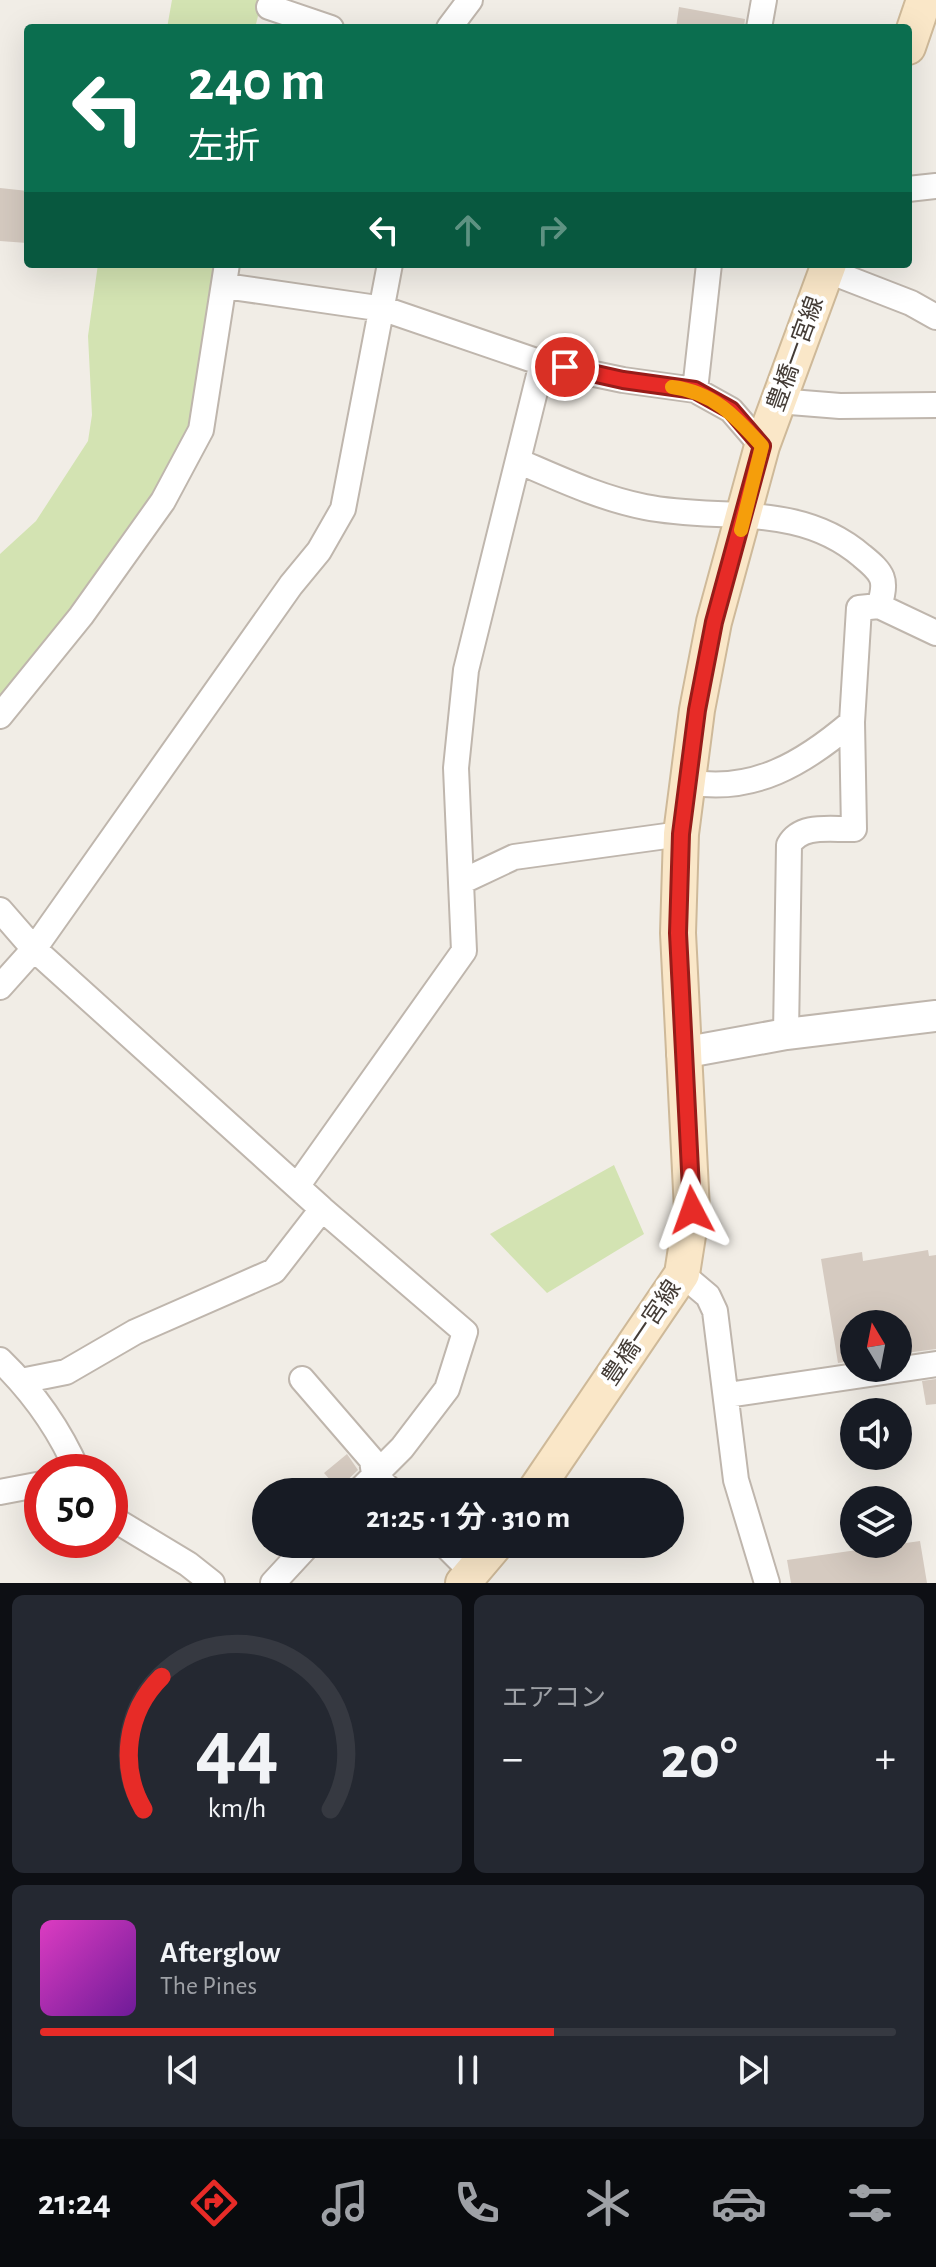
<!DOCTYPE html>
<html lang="ja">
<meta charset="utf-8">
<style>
:root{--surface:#171b24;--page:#242831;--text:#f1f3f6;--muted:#9ea1a6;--line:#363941;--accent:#e72b27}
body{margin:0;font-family:"Alegreya Sans","Noto Sans JP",sans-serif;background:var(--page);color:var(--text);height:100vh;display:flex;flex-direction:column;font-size:30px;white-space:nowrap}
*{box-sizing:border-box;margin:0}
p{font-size:26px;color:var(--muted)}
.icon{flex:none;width:44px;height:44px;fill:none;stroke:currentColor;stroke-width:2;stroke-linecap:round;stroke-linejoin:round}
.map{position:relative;height:1583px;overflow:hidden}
.details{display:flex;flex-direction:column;gap:12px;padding:12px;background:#0d0f14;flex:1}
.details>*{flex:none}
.banner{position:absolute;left:24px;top:24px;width:888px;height:244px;border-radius:8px;box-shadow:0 8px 32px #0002;background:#0b6e4f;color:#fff;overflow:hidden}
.needle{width:52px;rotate:350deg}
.fabs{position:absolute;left:840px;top:1310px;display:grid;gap:16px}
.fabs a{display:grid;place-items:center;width:72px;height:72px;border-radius:50%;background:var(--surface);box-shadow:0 8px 32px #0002;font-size:40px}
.speed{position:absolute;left:24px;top:1454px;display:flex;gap:16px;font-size:40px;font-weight:700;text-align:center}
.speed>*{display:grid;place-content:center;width:104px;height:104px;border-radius:50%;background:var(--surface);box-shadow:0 8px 32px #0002;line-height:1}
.speed .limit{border:12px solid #d22;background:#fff;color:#111}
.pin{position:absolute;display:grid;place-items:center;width:68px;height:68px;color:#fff;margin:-34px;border:4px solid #fff;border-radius:50%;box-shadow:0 2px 8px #0007}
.me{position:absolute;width:88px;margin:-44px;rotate:356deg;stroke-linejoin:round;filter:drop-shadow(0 0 6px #0008)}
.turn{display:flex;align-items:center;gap:28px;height:168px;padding:0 32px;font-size:36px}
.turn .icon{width:104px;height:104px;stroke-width:2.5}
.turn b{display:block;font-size:56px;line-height:68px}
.lanes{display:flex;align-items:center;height:76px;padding:0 32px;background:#0003;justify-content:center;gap:40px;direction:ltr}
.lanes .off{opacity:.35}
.big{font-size:60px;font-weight:700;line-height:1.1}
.details .tile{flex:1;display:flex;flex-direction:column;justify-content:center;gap:12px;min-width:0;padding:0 28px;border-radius:12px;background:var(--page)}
.details .dial{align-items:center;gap:0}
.dial svg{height:208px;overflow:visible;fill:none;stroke:var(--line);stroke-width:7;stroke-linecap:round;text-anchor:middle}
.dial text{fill:var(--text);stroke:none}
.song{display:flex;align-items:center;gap:24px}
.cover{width:96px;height:96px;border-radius:12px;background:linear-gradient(135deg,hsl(310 70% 55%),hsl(280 70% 35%))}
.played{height:8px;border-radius:4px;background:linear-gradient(90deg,var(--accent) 60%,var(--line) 60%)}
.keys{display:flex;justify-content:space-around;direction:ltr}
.heat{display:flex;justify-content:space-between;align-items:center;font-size:44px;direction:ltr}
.details .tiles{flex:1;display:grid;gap:12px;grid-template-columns:1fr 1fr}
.tile:last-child{grid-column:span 2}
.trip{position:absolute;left:252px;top:1478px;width:432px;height:80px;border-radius:40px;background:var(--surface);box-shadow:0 8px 32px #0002;font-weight:700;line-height:80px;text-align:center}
.tabs{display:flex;height:128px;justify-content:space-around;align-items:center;background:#090b0e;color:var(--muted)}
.tabs .icon{width:56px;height:56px}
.tabs .current{color:var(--accent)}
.tabs b{font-size:36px;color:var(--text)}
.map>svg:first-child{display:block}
.green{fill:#d3e3b2}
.building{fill:#d5cac0}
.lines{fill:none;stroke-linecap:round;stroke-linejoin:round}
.minor-casing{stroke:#bfb6ad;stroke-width:28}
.tertiary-casing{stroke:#bfb6ad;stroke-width:34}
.secondary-casing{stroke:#ceb999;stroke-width:38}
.minor{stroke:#fff;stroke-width:24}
.tertiary{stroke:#fff;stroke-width:30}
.secondary{stroke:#fae7c8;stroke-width:34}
.route-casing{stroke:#961c19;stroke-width:20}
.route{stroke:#e72b27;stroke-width:14}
.slow{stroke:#f59e0b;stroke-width:14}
.labels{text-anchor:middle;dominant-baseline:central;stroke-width:8;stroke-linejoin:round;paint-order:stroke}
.street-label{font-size:24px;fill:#443c36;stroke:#fff}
</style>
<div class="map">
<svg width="936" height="1583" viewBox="0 0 936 1583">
<rect width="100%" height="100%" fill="#f1ede6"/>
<path class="green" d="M172,0H262L255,28H167Z
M98,264H217L196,419L158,495L0,704V554L36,521L88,441L92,415L88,336Z
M614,1165L644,1234L547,1293L490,1234Z"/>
<path class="building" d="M679,7L745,19L744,28H676Z
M0,188L28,191L27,243L0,241Z
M928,1250L929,1256L936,1255V1349L898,1354V1324H854V1361L838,1363L821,1259L862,1252L863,1261Z
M936,1379V1404L926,1405L922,1381Z
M347,1454L358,1470L338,1489L324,1473Z
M920,1541L927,1583H791L787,1560Z"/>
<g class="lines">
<g class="minor-casing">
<path id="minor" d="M269,7L331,28
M449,28L470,0
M759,28L764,0
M908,189L936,186
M826,270L911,303L936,317
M225,286L384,309L542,363L623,380L695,390L731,410L762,446
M695,390L709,264
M778,401L840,406L936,405
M518,461C560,479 600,498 645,507C719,522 798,501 862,556C883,573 888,580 879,606L936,633
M0,716L81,616L163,501L201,430L227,264
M688,782C753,794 804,763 852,722
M461,882L514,857L681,834
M0,910L34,949L322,1209L465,1332L447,1389L402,1448L358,1492
M0,987L34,949L291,585L319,551L343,509L390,264
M786,1034L789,845C801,823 832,830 854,829L852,722L859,608L879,606
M298,1185L464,951L456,768L466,670L542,363
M682,1274L708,1296L715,1311L736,1480L767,1583
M0,1360C34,1393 59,1428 78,1472
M302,1379L372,1460L374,1474L392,1492
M21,1381L66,1372L135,1332L274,1271L322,1209
M728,1395L936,1364
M0,1492L42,1484
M110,1517L188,1564L212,1583
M444,1544L473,1573
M273,1583L309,1544"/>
</g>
<g class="tertiary-casing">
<path id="tertiary" d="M682,1053L786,1034L936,1016"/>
</g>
<g class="secondary-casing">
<path id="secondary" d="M908,47L924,0
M534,1492L682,1274L692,1210L678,933L681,834L697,710L714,622L762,446L829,264
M463,1583L496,1544"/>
</g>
<use href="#minor" class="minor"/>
<use href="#tertiary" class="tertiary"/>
<use href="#secondary" class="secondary"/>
</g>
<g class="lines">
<g class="route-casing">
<path id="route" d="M565,367L623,380L695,390L731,410L762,446L714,622L697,710L681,834L678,933L692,1210"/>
</g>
<use href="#route" class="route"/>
<path class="slow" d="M672,387C713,392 735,416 762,446L741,530"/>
</g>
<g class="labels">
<g class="street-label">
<text transform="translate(796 354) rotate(-70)">豊橋一宮線</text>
<text transform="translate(642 1333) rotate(-56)">豊橋一宮線</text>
</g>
</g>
</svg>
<div class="fabs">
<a><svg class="needle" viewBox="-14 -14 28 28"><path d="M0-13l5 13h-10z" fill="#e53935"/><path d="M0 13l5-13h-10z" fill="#9ea1a6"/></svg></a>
<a><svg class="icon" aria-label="sound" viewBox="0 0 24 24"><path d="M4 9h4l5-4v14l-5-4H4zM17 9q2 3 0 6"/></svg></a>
<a><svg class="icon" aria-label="layers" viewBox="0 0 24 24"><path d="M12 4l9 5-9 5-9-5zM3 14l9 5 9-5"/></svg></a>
</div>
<div class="speed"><div class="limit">50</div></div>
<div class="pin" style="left:565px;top:367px;background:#d93025"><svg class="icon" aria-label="arrive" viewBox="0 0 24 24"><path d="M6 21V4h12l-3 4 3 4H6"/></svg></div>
<svg class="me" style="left:692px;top:1210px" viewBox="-20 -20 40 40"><path d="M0-17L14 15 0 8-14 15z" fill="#e72b27" stroke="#fff" stroke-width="4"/></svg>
<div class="trip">21:25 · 1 分 · 310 m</div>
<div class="banner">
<div class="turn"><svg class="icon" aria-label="left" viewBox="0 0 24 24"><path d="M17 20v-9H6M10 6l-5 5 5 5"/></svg><div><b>240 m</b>左折</div></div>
<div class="lanes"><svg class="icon" aria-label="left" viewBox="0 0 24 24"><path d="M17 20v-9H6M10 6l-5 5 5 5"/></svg><svg class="icon off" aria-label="ahead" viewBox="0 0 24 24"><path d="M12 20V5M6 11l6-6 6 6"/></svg><svg class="icon off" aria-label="right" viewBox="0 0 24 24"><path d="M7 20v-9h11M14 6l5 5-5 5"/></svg></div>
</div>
</div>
<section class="details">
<div class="tiles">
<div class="tile dial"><svg viewBox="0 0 100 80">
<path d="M14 69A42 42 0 1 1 86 69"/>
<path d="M14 69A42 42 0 0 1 21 18" stroke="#e72b27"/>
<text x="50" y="56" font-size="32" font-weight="700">44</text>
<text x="50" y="72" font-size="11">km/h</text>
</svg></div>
<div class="tile"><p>エアコン</p>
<div class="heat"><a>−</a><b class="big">20°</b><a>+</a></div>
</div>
<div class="tile">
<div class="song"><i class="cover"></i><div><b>Afterglow</b><p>The Pines</p></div></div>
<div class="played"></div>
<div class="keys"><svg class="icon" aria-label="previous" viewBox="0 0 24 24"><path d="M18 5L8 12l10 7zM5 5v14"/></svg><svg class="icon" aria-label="pause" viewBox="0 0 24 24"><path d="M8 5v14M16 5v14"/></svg><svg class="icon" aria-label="next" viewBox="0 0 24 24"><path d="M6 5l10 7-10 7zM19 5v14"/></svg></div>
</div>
</div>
</section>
<nav class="tabs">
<b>21:24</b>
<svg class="icon current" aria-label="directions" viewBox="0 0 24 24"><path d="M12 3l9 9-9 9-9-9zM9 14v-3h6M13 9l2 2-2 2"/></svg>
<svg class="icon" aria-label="music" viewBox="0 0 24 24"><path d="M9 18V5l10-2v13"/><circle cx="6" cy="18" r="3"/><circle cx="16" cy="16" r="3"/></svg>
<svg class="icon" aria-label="phone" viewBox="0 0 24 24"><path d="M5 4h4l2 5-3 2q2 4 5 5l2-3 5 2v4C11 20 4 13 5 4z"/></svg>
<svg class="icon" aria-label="climate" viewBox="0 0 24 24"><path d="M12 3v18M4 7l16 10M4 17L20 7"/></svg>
<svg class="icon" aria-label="car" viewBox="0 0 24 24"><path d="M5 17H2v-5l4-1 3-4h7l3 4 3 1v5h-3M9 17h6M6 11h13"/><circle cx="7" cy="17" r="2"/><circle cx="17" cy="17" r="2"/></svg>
<svg class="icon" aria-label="filters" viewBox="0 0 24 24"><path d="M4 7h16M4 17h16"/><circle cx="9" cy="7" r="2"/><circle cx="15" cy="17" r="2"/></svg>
</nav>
